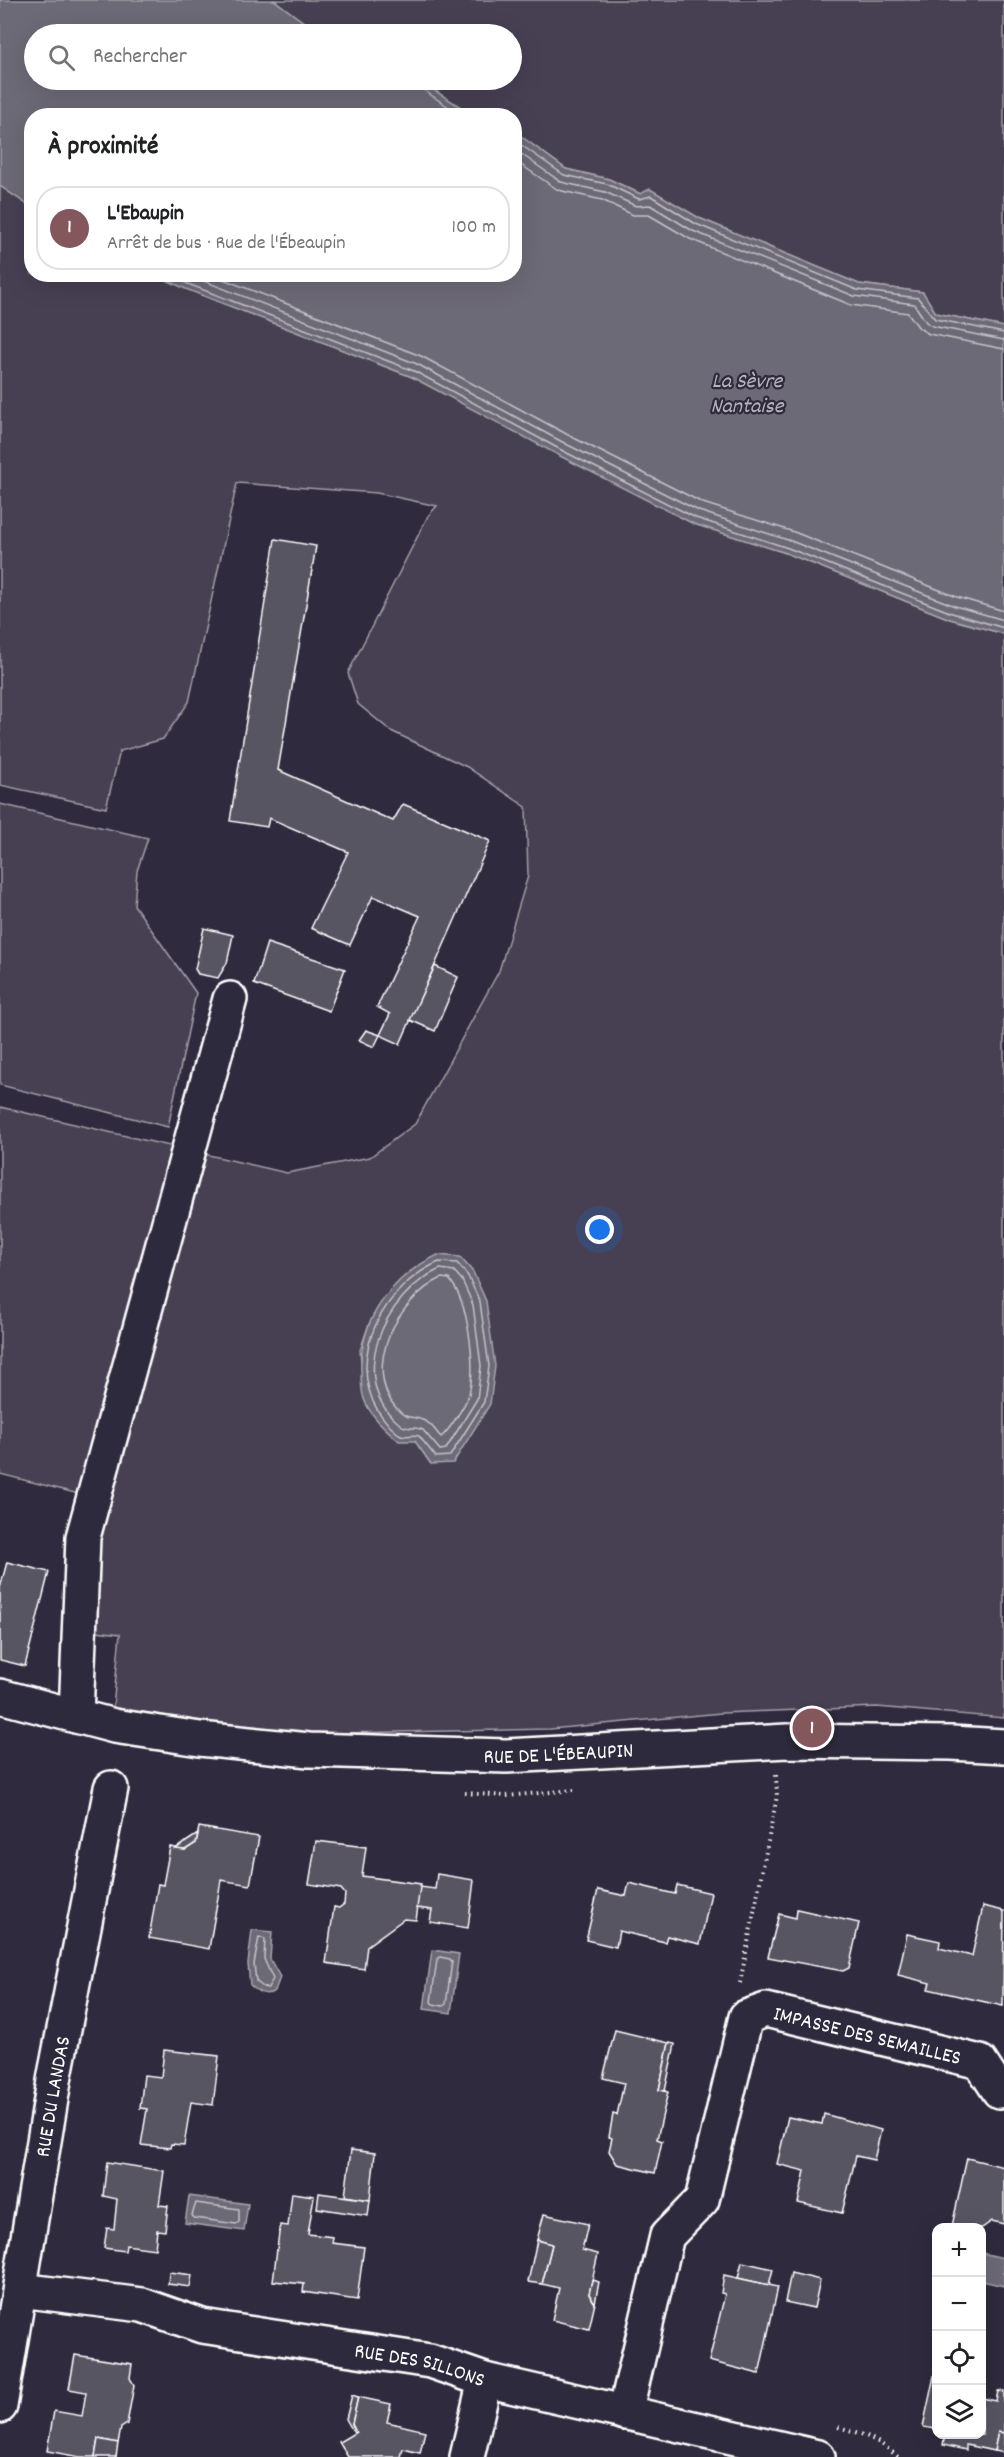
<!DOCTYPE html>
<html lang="fr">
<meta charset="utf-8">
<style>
:root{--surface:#fff;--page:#f6f6f6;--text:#202124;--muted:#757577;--line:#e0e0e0;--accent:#84575d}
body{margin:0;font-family:Dekko,sans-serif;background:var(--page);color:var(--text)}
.controls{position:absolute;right:18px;bottom:18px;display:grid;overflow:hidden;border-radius:12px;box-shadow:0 6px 24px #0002}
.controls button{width:54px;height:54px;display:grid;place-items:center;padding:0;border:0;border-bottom:2px solid var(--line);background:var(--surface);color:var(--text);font:30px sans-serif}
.you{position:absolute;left:600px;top:1230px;width:21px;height:21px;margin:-15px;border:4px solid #fff;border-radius:50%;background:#1a73e8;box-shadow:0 0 0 9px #1a73e833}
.badge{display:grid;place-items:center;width:39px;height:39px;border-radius:50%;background:var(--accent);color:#fff;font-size:20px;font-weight:700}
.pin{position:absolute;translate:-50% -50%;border:3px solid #fff;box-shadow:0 2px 6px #0006}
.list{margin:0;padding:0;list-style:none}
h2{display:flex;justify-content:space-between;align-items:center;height:78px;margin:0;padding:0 24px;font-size:26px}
h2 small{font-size:20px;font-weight:400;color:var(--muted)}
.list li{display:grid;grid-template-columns:39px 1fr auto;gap:18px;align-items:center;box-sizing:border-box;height:84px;margin:0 12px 12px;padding:0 12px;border:2px solid var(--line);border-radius:24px}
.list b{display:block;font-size:22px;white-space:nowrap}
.list p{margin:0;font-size:20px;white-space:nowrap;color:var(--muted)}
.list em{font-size:20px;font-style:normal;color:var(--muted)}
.icon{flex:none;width:33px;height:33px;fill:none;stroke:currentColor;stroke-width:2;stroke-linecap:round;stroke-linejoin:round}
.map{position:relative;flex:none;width:1004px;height:2457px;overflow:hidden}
.search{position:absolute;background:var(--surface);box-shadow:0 6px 24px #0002;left:24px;top:24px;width:498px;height:66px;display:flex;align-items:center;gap:15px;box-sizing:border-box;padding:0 21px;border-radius:33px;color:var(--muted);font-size:22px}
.panel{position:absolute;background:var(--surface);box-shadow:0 6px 24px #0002;left:24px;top:108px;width:498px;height:174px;border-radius:24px}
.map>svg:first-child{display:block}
</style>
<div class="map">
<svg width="1004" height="2457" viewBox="0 0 1004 2457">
<rect width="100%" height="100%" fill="#2f2a3d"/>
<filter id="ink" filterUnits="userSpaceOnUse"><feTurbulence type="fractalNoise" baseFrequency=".0167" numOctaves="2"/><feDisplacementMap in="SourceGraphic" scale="12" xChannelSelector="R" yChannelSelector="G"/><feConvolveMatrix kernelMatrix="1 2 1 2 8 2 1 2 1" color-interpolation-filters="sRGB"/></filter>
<g filter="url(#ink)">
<g fill="#464152" stroke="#a2a0a8" stroke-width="1.5" fill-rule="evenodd">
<polygon points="274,0 1004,0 1004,327 936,313 922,292 859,284 699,218 650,189 641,194 609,179 566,169 515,132 514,116 473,115 418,80 512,80 512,34 331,34 313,29"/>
<path d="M0,186L31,207L32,274L156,275L186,289L412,377L694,524L786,553L950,619L1004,634V1718L877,1707L721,1713L550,1729L287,1734L113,1708L120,1634L80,1629L91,1497L0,1474V1107L287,1173L370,1157L415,1124L499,971L528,876L526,807L467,767L391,731L358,704L348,673L428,516L437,506L377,493L237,483L189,702L163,739L120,751L106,808L0,785ZM369,1324L431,1464L415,1441L364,1399L360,1350Z"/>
<polygon points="0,804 148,838 137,871 134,905 196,993 168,1127 0,1085"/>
</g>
<g fill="#6d6a77" stroke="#a7a6ad" stroke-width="1.5">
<polygon points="0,0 274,0 313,29 331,34 34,34 34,80 418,80 473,115 32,116 31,207 0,186"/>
<polygon points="515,132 566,169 609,179 640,194 650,189 699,218 859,284 923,292 936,313 1004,327 1004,634 950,619 786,553 694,524 562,457 412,377 186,289 156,275 514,274"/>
<path d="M438,1255L460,1257L473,1272L486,1301L495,1366L490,1404L453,1463L431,1464L415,1441H399C386,1429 370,1416 364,1399C361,1391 361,1379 361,1371C359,1320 392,1276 438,1255Z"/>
<path d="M252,1930L272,1932L270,1959L280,1977L275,1991C265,1997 258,1992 250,1985L248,1964Z"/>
<polygon points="432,1950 459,1954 451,2013 424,2009"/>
<polygon points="189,2196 248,2204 244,2231 185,2223"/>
<polygon points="982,2253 1004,2258 1004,2286 982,2281"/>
</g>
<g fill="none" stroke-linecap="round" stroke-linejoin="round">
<g stroke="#c5c3c9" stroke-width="1.5">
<polyline points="416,80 419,87 462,116"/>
<polyline points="514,140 564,175 607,184 639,199 651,196 696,224 857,290 918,298 935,319 1004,333"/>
<polyline points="514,149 561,182 605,192 636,206 650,205 693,231 854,296 914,304 926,322 932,326 1004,340"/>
<polyline points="514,160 558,190 602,200 633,215 649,215 690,239 851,305 908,313 919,328 929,334 1004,349"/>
<polyline points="169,274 188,284 414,371 565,452 696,518 788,548 952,613 1004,628"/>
<polyline points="186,274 417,364 568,445 699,511 791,541 955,606 1004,620"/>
<polyline points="210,274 421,356 572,437 703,503 794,532 957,597 1004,611"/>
<path d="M439,1262L457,1263L468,1276L480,1302L489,1366L484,1402L450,1456L436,1457L419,1436C413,1434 406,1437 401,1435C392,1431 383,1418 378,1411C345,1356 385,1285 439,1262Z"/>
<path d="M440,1269L454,1271L462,1280L473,1305L481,1366L477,1399L446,1449L440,1450L423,1430C416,1426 407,1430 401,1425C344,1381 384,1294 440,1269Z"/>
<path d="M442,1278L449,1279C469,1301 476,1366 469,1394C466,1404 449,1431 441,1437C436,1432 432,1424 425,1421C412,1414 409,1422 397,1409C360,1368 399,1297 442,1278Z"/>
<polygon points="259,1937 265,1939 264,1959 273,1979 268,1988 263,1987 256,1981 254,1964"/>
<polygon points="440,1957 450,1959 452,1962 446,2004 443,2006 433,2004 431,2002 437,1960"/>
<polygon points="196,2203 239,2209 239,2222 236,2224 194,2218 192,2215"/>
</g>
</g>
<g fill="#595564" stroke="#fff" stroke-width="1.5">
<polygon points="275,539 316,546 278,770 393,821 403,804 490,841 400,1044 380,1035 390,1014 377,1007 420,916 373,896 350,945 311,928 348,852 269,818 267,827 230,821"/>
<polygon points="204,928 233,935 227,963 218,978 198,974 195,969"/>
<polygon points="267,943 345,969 329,1011 254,984"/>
<polygon points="435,966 458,977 435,1031 410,1020"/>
<polygon points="366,1030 380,1035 374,1047 359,1040"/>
<polygon points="7,1562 49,1572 25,1666 0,1660 0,1588"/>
<polygon points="199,1827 259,1837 250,1885 221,1880 209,1949 149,1938 158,1884 163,1885 170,1847 185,1850 196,1843"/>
<polygon points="198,1834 196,1843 185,1850 175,1849"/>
<polygon points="316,1841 366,1847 362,1876 421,1884 416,1920 404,1919 367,1946 364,1969 326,1963 334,1907 339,1908 344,1904 345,1894 341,1889 309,1884"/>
<polygon points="437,1874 474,1880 468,1928 430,1922 432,1910 417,1908 420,1887 435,1889"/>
<polygon points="629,1883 675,1894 677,1885 711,1893 700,1944 667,1936 665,1942 619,1931 616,1947 586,1940 598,1890 626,1896"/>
<polygon points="983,1906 1004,1911 1003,2006 928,1989 930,1983 898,1975 907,1934 940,1941 939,1948 972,1956"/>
<polygon points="797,1909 859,1923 849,1968 843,1971 768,1957 779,1914 796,1918"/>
<polygon points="615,2030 669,2043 659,2090 668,2092 657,2139 662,2141 655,2173 617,2164 609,2151 612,2138 609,2137 613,2114 617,2115 624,2083 603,2078"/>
<polygon points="669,2043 675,2044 665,2091 659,2090"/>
<polygon points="164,2050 219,2056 213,2105 191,2102 184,2145 171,2144 170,2148 141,2145 147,2109 140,2108 144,2075 161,2077"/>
<polygon points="824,2114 881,2130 874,2160 856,2156 842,2213 798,2203 805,2171 777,2164 788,2117 822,2124"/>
<polygon points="351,2150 375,2153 370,2200 345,2196"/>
<polygon points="967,2158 1004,2167 1004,2224 992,2221 982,2228 952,2226"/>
<polygon points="107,2162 164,2171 159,2205 168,2206 165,2231 157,2230 155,2249 126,2245 125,2251 104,2248 107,2228 114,2229 117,2199 103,2196"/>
<polygon points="292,2193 314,2196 308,2234 333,2237 332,2243 364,2247 357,2300 303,2292 304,2284 273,2281 280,2225 288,2226"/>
<polygon points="319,2193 370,2200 368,2216 317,2208"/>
<polygon points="544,2214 588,2224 582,2250 598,2254 589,2294 595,2303 589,2329 552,2320 559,2288 542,2284 552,2244 537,2240"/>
<polygon points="537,2240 552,2244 542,2284 528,2282"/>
<polygon points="742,2262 773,2269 769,2285 738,2278"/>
<polygon points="169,2272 192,2275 190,2287 168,2284"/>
<polygon points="791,2273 820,2280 814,2308 785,2302"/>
<polygon points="724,2275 778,2287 759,2374 709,2361 725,2294 721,2293"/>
<polygon points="592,2280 599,2282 595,2303 589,2294"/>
<polygon points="75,2355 132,2364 130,2378 134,2385 127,2424 121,2428 118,2443 98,2439 95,2457 80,2457 47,2451 54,2411 82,2416 86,2392 69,2389"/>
<polygon points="934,2376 936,2377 936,2429 923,2427"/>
<polygon points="998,2391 1004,2392 1004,2433 998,2432 994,2451 966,2445 966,2450 943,2445 945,2434 982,2434 982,2398 996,2401"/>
<polygon points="352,2395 358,2397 352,2424 356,2432 354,2433 346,2419"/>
<polygon points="358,2397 391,2404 387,2422 425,2431 420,2453 403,2449 401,2457 348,2457 339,2442 356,2432 352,2424"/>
<polygon points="998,2432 1004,2433 1004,2453 994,2451"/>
<polygon points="98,2439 118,2443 116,2457 95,2457"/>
</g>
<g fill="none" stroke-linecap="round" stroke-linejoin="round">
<g stroke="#fff" stroke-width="38">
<g id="minor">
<path id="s1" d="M0,1696L114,1726L200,1739L309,1750L506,1756L787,1741L951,1743L1004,1746"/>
<polyline points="76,1716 83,1537 230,999"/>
<path id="s2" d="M20,2290L142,2305L202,2326L430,2361L485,2380L818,2457"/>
<path id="s3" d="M0,2406L55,2075L111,1788"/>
<path id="s4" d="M625,2413L667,2236L702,2200L746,2017L766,2010L980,2062L999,2091"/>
<polyline points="467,2457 485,2380"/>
</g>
</g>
<g stroke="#fff" stroke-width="4" stroke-dasharray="1.5 4.5" stroke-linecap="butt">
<polyline points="465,1793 506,1796 574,1790"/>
<polyline points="740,1983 777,1796 776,1775"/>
<path d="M838,2427C862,2433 879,2440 898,2457"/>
</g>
<use href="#minor" stroke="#2f2a3d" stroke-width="33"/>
</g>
</g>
<g text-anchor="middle" stroke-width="4.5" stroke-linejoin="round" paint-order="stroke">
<g font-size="21" fill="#fff" stroke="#2f2a3d">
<text dy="7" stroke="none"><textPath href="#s1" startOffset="564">RUE DE L'ÉBEAUPIN</textPath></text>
<text dy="7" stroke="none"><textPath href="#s4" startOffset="546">IMPASSE DES SEMAILLES</textPath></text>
<text dy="7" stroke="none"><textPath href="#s3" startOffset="314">RUE DU LANDAS</textPath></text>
<text dy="7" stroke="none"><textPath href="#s2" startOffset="408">RUE DES SILLONS</textPath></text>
</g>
<g font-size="22" font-style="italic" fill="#b6b4bb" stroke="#2f2a3d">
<text x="747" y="387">La Sèvre<tspan x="747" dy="25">Nantaise</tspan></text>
</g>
</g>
</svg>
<div class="controls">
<button>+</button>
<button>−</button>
<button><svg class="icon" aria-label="locate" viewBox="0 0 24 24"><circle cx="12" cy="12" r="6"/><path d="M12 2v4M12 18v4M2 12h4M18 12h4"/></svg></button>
<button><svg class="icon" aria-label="layers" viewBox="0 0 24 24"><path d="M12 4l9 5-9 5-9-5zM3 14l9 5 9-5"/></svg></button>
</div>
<div class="you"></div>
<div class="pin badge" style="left:812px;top:1728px">1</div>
<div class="search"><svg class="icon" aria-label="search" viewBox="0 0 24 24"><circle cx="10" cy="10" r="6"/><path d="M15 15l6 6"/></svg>Rechercher</div>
<section class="panel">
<h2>À proximité<small></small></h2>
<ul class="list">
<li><span class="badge">1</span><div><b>L'Ebaupin</b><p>Arrêt de bus · Rue de l'Ébeaupin</p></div><em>100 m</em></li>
</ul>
</section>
</div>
